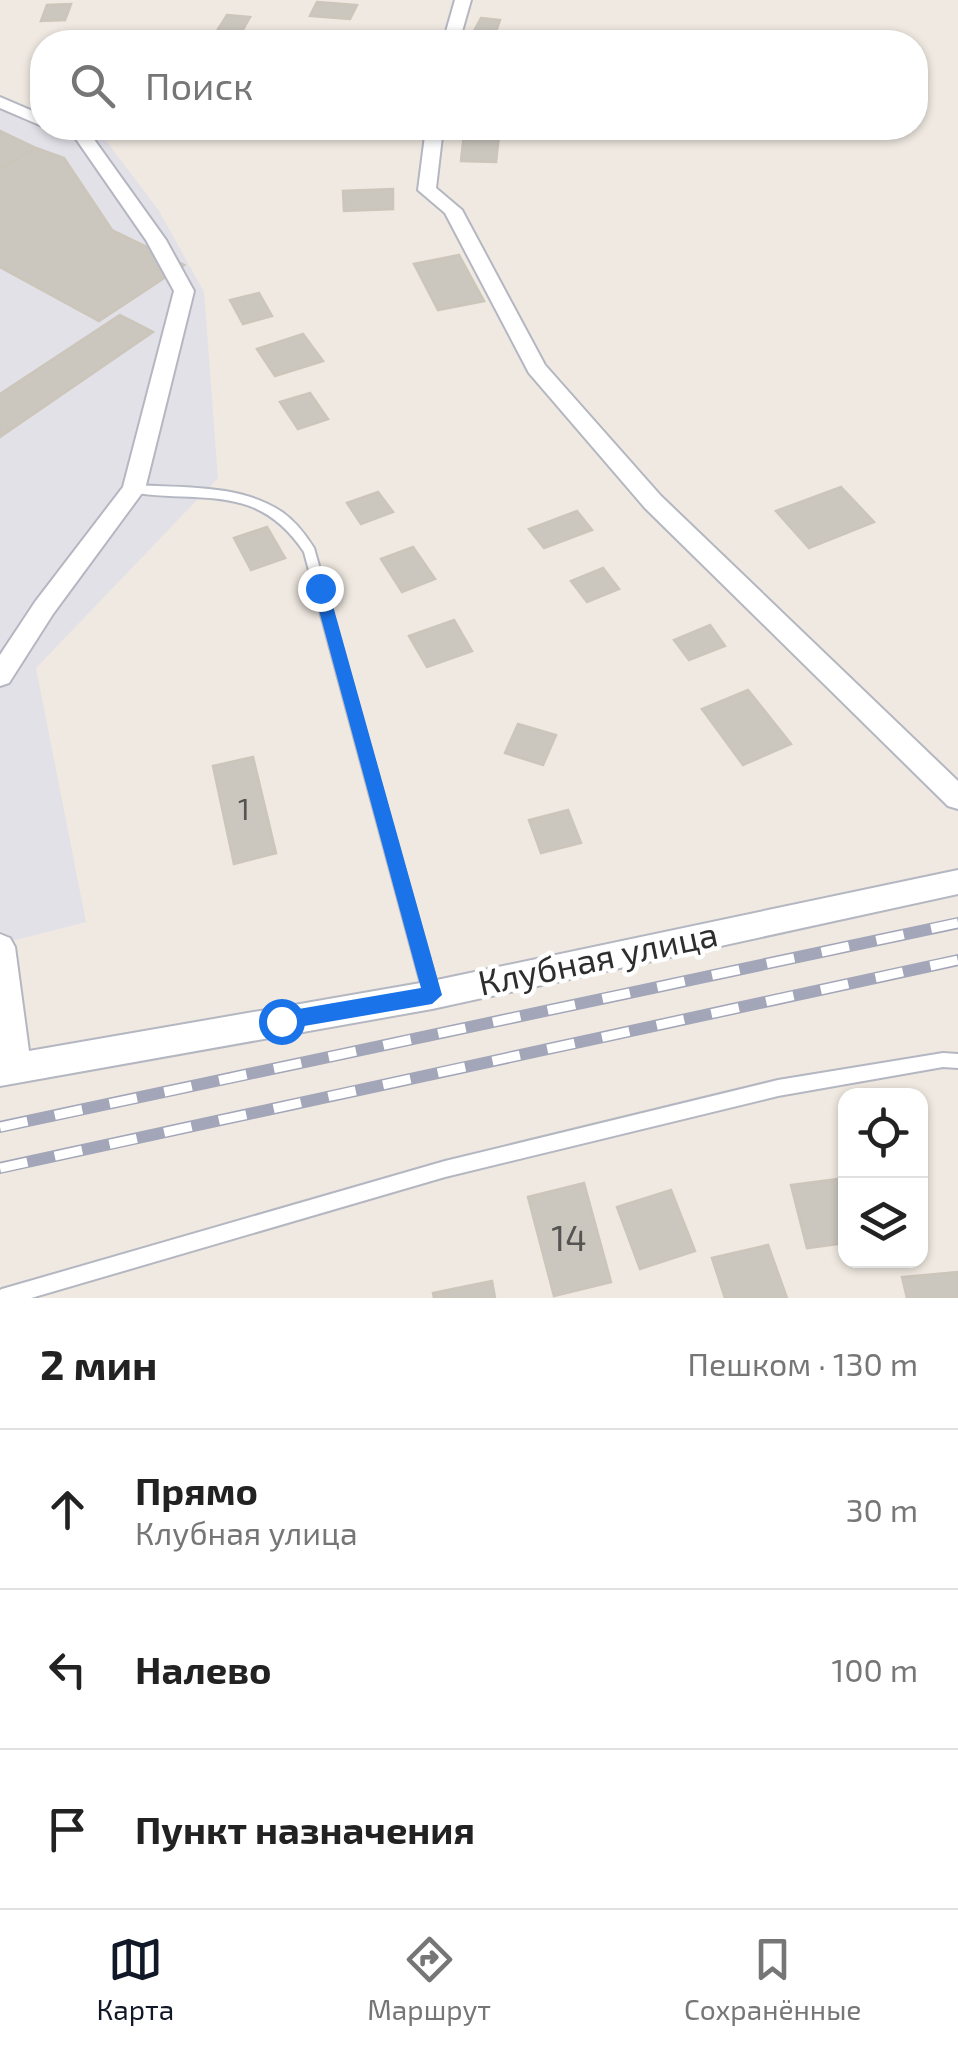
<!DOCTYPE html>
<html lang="ru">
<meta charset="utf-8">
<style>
:root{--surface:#fff;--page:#f2f2f2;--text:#222;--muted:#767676;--line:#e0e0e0;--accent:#111827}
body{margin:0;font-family:"Exo 2",sans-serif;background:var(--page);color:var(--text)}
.controls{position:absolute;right:30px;bottom:30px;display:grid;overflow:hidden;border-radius:20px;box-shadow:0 2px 8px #0004}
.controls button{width:90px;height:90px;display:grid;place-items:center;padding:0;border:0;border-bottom:2px solid var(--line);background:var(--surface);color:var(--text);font:50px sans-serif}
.stop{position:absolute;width:30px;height:30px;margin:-22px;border:8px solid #1a73e8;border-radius:50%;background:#fff}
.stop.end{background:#1a73e8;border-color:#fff;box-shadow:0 2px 10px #0008}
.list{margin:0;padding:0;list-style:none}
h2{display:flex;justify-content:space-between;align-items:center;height:130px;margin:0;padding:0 40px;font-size:42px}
h2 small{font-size:32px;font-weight:400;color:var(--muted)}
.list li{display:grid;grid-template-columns:65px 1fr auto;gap:30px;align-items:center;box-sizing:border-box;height:160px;padding:0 40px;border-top:2px solid var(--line)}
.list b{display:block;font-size:38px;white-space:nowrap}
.list p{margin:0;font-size:32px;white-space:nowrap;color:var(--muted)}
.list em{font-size:32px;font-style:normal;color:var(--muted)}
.icon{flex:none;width:55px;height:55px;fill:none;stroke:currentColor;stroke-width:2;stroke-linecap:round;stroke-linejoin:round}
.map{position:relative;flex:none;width:958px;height:1298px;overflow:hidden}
.search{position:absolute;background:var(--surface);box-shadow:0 2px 8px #0004;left:30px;right:30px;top:30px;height:110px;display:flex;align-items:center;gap:25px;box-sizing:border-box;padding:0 35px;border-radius:40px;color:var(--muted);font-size:38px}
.sheet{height:610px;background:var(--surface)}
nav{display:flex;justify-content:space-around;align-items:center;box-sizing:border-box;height:140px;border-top:2px solid var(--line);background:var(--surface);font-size:28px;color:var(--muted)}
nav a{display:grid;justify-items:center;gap:5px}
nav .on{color:var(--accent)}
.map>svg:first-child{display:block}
</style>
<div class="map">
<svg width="958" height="1298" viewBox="0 0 958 1298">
<rect width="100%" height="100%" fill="#efe9e1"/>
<polygon fill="#e3e1e8" points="0,95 42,112 42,128 83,128 101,134 159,211 204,292 218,478 36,668 86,922 0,944"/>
<g fill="#cbc7bf" stroke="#cbc5ba" stroke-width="2.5">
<polygon points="317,2 357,5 350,19 310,16"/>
<polygon points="71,4 65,20 41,21 47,5"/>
<polygon points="227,15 250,17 241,33 217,31"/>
<polygon points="481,18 500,20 495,34 474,31"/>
<polygon points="0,131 36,148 0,169"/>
<polygon points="464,134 499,135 496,162 461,161"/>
<polygon points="36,148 64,158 112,230 184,265 99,321 0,267 0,169"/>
<polygon points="393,189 393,209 344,211 343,191"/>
<polygon points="459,255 484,301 438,310 414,264"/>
<polygon points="259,293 272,316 243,324 230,300"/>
<polygon points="120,315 153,332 0,437 0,394"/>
<polygon points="303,334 323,361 275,376 257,349"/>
<polygon points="310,393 328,419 298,429 280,402"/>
<polygon points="841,487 874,522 809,548 776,511"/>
<polygon points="378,492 393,512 361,524 347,503"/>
<polygon points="577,511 592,530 544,548 529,529"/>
<polygon points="267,527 285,558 251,570 234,538"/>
<polygon points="413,547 435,579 402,592 381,559"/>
<polygon points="603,568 619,589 587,602 571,581"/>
<polygon points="454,620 472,651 427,667 409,636"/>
<polygon points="710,625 725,646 689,660 674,640"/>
<polygon points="748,690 791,744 743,765 702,709"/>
<polygon points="518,724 556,735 543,765 505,753"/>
<polygon points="253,757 276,853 234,864 213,766"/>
<polygon points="568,810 581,843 541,853 529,820"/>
<polygon points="846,1178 846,1243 807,1248 791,1185"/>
<polygon points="584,1183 611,1282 554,1296 528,1197"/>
<polygon points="671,1190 695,1251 640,1269 617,1207"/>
<polygon points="768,1245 787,1298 725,1298 712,1258"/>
<polygon points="958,1272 958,1298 907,1298 902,1277"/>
<polygon points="492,1281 495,1298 434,1298 433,1293"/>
</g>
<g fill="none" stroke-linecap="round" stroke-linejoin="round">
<g stroke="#b4b7c1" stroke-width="4">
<g id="lane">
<path d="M134,485C182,488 241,484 282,512C296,522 305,534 314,548L440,995L437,1000L432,1002L427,1000L424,995L304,552C257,481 200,504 130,492L128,489Z"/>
<polygon points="943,1053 958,1054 958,1068 943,1067 778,1096 445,1177 31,1298 0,1298 0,1290 2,1289 445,1161 778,1080"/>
</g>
</g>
<g stroke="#b4b7c1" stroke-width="4">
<g id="street">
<polygon points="455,0 471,0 459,42 443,42"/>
<polygon points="0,97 42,115 42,126 0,108"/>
<polygon points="53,128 88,131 166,240 194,291 145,489 53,614 9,683 0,686 0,655 35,602 123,487 174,291 146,240 76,139"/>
<polygon points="426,128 443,128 436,188 462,210 545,365 661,496 958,781 958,809 948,806 645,508 529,373 445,213 418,190"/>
<polygon points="958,870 958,894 432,1009 0,1086 0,934 10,938 15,947 29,1051 432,981"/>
</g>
</g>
<use href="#lane" fill="#fff" fill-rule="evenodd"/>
<use href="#street" fill="#fff" fill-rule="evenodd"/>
<g stroke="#a3a6b8" stroke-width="12">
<g id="rail">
<polyline points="0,1127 958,923"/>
<polyline points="0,1168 958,960"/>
</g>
</g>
<use href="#rail" stroke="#fff" stroke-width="9" stroke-dasharray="28" stroke-linecap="butt"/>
</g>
<polygon fill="#1a73e8" points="320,582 328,588 442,995 432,1004 281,1030 271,1021 281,1012 421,988 313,588"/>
<g text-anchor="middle" stroke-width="9" stroke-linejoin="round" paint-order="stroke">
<g font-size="30" fill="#555452">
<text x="244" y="820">1</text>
</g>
<g font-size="35" fill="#2e2e2e" stroke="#fff">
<text transform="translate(598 959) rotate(-12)" y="12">Клубная улица</text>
</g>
<g font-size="35" fill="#555452">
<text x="569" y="1251">14</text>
</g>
</g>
</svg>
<div class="controls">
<button><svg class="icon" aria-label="locate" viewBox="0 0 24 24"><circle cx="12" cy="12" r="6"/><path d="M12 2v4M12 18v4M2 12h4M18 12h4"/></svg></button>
<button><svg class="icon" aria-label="layers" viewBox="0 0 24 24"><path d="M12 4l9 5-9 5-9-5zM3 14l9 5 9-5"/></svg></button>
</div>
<div class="stop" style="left:281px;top:1021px"></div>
<div class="stop end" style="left:320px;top:588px"></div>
<div class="search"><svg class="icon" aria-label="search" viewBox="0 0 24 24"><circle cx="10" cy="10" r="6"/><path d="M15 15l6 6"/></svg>Поиск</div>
</div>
<section class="sheet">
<h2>2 мин<small>Пешком · 130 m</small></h2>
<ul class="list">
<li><svg class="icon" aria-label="ahead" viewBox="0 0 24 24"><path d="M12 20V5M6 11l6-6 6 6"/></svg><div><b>Прямо</b><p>Клубная улица</p></div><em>30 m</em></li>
<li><svg class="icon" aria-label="left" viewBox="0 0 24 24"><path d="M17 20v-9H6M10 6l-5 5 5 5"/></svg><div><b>Налево</b></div><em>100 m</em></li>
<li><svg class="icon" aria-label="arrive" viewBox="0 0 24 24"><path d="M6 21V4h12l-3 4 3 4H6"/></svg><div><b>Пункт назначения</b></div></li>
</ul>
</section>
<nav>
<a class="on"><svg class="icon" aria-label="map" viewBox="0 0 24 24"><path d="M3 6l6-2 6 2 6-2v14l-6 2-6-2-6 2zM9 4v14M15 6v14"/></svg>Карта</a>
<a><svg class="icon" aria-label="directions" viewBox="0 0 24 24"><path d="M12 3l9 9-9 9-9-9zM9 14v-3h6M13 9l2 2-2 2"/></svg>Маршрут</a>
<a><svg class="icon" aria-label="saved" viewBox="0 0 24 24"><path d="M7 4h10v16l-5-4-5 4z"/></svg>Сохранённые</a>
</nav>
